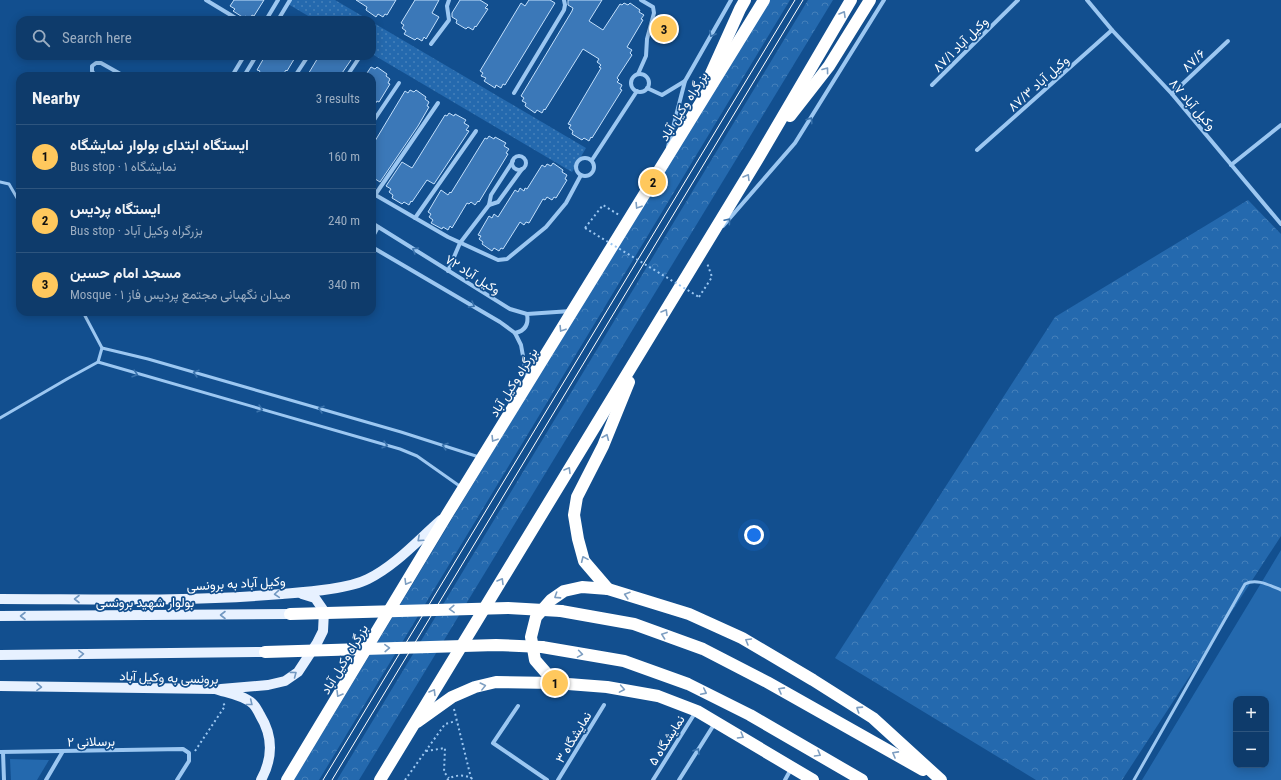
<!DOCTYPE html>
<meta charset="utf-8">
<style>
:root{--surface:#0e3b6b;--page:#1c4673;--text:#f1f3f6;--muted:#9badc1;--line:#2e557e;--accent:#ffc85d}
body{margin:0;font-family:"Roboto Condensed",Vazirmatn,sans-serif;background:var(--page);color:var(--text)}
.controls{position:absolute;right:12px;bottom:12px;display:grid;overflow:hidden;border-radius:8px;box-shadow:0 2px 10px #0003}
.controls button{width:36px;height:36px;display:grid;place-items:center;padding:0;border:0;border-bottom:1px solid var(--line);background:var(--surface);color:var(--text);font:20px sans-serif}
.you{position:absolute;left:754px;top:535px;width:14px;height:14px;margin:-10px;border:3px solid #fff;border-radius:50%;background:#1a73e8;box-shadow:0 0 0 6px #1a73e833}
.badge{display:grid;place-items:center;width:26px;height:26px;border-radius:50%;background:var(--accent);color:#111;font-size:13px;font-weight:700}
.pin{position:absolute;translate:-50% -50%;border:2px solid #fff;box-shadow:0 1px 4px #0006}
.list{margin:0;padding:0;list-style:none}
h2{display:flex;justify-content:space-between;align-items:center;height:52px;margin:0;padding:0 16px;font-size:17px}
h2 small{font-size:13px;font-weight:400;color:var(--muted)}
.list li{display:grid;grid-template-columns:26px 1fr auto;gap:12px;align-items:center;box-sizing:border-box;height:64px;padding:0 16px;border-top:1px solid var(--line)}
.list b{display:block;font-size:15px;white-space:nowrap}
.list p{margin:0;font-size:13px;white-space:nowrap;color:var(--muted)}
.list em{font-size:13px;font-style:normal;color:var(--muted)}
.icon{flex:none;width:22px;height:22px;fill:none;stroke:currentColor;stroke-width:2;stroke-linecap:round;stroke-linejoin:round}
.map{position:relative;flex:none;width:1281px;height:780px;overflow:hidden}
.search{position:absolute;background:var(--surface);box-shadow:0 2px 10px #0003;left:16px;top:16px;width:360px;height:44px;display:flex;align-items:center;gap:10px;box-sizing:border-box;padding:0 14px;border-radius:12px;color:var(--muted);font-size:15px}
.panel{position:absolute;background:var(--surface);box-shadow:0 2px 10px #0003;left:16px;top:72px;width:360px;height:244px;border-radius:12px}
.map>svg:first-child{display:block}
</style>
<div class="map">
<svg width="1281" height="780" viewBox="0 0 1281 780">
<defs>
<pattern id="grass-dots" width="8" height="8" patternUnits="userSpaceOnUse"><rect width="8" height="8" fill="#2469ae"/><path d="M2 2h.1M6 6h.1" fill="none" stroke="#4580ba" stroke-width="1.8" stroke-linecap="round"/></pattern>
<pattern id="forest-crowns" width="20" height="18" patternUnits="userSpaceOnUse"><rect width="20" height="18" fill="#2469ae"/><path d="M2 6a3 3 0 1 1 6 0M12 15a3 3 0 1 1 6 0" fill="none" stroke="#4580ba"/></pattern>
</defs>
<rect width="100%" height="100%" fill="#124f8f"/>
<g fill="url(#grass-dots)">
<polygon points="290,0 335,0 369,20 315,20 288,4"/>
<polygon points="372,22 586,148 572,172 372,54"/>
</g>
<g fill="url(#forest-crowns)">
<polygon points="766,0 790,0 319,780 294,780"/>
<polygon points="808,0 833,0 359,780 337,780"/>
<polygon points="1248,200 1281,234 1281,536 1122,780 1036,780 835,658 1055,317"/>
</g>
<g fill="#2469ae" fill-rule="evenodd">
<path d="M1281,550V780H1142ZM1236,699H1266V765H1236Z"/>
<polygon points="10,759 49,760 37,780 11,780"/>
</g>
<g fill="#3b78b8" stroke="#c3e0fc">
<polygon points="234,0 264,0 254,16 252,15 250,19 245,16 244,18 233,11 235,9 230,6"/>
<polygon points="356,0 396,0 387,15 385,14 383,17 378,14 376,17 366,10 367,7"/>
<polygon points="415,0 439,0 432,13 439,17 426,39 424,37 422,41 417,38 415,40 404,34 406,31 402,28 404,25 401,23"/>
<polygon points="460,0 480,0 488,5 485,8 488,9 476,27 475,26 473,30 468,27 466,29 456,23 457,20 452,17 452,13"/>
<polygon points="529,0 550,0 555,3 505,85 503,84 501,88 496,85 495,88 484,81 486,78 481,76 483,73 480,71 521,3 525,6"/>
<polygon points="568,0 602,0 589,21 603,30 620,4 622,5 624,3 628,5 630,3 640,10 639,12 644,15 641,19 643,20 627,47 632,50 630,53 632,55 617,78 619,80 617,82 622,85 620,89 622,90 592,138 591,137 589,141 584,138 582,140 572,134 573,131 569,128 571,125 568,124 601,68 599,67 601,65 597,62 599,59 583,49 545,110 544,109 542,113 537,110 535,113 525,106 526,103 522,101 524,98 521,96 572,11 573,8 568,5"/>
<polygon points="265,56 296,56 287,71 286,70 282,76 257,76 260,71 257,70"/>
<polygon points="319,56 350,56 348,59 351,60 340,76 307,76"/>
<polygon points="371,67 375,69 377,67 387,74 386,76 390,79 388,83 390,84 379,102 377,101 372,109 372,76 365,76"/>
<polygon points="410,90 414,92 416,90 426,97 425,99 429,102 427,106 429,107 418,126 380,182 372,177 372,146 405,91 408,93"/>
<polygon points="449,113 454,116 455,114 466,120 464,123 469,126 466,130 469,131 434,184 427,180 412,202 411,201 409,205 404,202 402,204 392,198 393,195 389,192 391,189 386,186 402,162 412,168 445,115 447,116"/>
<polygon points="489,136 494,139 495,137 506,143 504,146 509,149 506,153 508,154 479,202 478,201 475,205 471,202 469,204 467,203 452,228 450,226 448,230 443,227 442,229 431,223 433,220 429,217 431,214 428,212 441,190 448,195 450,192 451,193 485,138 487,139"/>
<polygon points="553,163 563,170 562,172 567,175 565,179 567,180 556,198 554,197 552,200 547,197 545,200 543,199 529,223 526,222 524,225 520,222 503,249 501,248 499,251 494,248 492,251 482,244 483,242 479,239 481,236 478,235 489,216 492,218 494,214 498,217 515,190 518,192 520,188 524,191 525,188 527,189 542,165 545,167 547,164 551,166"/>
</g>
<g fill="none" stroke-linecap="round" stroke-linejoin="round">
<g stroke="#9cc7f1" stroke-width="2" stroke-dasharray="2 3" stroke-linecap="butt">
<polyline points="585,228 603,205 619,215"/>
<polyline points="699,297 712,277 707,263"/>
<polyline points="454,709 471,778"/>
<polyline points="195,751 225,706 222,701"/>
<polyline points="426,751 445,748 444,772 449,778"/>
<polyline points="405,780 445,724 456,721"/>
<path d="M447,780C455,774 466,774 474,780"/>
</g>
<g stroke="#9cc7f1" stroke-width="3">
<polyline points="0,182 9,184 20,203"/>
<polyline points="102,348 148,359 401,432 479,457"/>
<polyline points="98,362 400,449 417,456 461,487"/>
<polyline points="0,418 67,379 98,362 102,348 83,312"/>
<path d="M1134,780L1245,584C1256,578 1269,585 1281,590"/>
</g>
<g stroke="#9cc7f1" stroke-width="4">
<polyline points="206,0 239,20"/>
<polyline points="1087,0 1112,30 1172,94 1281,224"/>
<polyline points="266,20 278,0"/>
<polyline points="278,20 290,0"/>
<polyline points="431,44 449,20 447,6 449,0"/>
<polyline points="638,74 646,56 647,39 654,13 653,7 641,0"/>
<circle cx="640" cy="83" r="9"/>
<polyline points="95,76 92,71 92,66 96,63 101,63 124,76"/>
<polyline points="232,76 244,56"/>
<polyline points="244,76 256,56"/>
<polyline points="295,76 308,56"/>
<polyline points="347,76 359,58"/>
<polyline points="932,85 1018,0"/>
<polyline points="647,88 662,95 685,81"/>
<polyline points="514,93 564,10 565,5 564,0"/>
<polyline points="1172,94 1228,41"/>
<polyline points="372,123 399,83"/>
<polyline points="668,147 685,81 731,0"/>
<polyline points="977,150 1112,30"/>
<circle cx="519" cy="163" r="7"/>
<circle cx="585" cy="167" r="9"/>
<polyline points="592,160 637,91"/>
<polyline points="1231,165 1281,125"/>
<polyline points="372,193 448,237 498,260 507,259 546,227 566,203 581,175"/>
<polyline points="375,195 438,103"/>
<polyline points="489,205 498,202 522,169"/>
<polyline points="415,218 476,131"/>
<polyline points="372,223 510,309 527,314 571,311"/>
<polyline points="723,226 795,143 884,0"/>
<polyline points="372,238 378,227"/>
<polyline points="372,247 500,322 515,333 521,345 527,378"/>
<polyline points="448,271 460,243 489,205 491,195 513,161"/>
<path d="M515,333C525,331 529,325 527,314"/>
<polyline points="518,706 493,743 547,780"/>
<polyline points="0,752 183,749 189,753 189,761 177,780"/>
<polyline points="3,752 4,780"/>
<polyline points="46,780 63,751"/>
<polyline points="558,780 604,705"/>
<polyline points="653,780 695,713"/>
<polyline points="679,780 715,723"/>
<polyline points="785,780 791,769"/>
</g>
<g stroke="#e7f1ff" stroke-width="10">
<path d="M0,599C94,599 188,602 282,594C305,592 349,589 368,579C396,565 418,540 441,520"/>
<polyline points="0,616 290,614"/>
<polyline points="0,655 265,652"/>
<path d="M0,686L215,689C227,693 244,695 253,704C256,707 258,711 260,715C273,736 273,758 261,780"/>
<polyline points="221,689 268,685 285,681 298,672 317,643 323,631 324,611 315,598 302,594"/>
</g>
<g stroke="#fff" stroke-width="12">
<polyline points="708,80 740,9 745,0"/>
<polyline points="790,116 829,66 870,0"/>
<polyline points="608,589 584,561 578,539 574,515 577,497 603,446 629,382"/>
<polyline points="561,611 634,624 703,649 767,682 923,770"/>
<polyline points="542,647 624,661 688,684 750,715 862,780"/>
<polyline points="555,683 535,660 531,637 536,617 551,600 564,591 582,587 608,589 689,614 742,638 813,680 873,718 941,780"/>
<polyline points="417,722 452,697 475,687 496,682 555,683 607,687 658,696 697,711 813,780"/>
<polyline points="287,780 448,513 764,0"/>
<polyline points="380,780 759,157 851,0"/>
</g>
<g stroke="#fff" stroke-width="1">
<polyline points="323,780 795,0"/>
<polyline points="332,780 803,0"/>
</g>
<polyline stroke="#9cc7f1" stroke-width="2" stroke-dasharray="2 3" stroke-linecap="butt" points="585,228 699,297"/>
<g stroke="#fff" stroke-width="12">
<polyline points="290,614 508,608 561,611"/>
<polyline points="265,652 496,645 542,647"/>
</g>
</g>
<defs><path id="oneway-chevron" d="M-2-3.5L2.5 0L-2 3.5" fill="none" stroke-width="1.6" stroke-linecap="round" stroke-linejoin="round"/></defs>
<g stroke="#7d9ec1">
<use href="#oneway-chevron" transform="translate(843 14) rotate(-60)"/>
<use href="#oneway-chevron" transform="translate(826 70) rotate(-53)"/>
<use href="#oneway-chevron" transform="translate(747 177) rotate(-59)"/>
<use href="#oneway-chevron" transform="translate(638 206) rotate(122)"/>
<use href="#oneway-chevron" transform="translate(665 312) rotate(-59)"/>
<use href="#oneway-chevron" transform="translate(562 329) rotate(122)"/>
<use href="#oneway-chevron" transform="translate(606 437) rotate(-67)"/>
<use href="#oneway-chevron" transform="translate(494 439) rotate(122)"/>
<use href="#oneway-chevron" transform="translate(568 470) rotate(-59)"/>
<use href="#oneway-chevron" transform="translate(584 559) rotate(-114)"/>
<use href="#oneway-chevron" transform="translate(501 581) rotate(-59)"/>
<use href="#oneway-chevron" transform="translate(407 582) rotate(121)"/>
<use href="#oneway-chevron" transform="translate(627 595) rotate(-163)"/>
<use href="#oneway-chevron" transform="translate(557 596) rotate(147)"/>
<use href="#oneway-chevron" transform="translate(452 609) rotate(178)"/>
<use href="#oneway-chevron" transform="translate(664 635) rotate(-160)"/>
<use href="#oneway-chevron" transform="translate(748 641) rotate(-150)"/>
<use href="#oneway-chevron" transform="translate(387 648) rotate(-2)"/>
<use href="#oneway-chevron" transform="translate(580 654) rotate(9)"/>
<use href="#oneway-chevron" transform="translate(483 686) rotate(-14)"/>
<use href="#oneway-chevron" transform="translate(622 689) rotate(10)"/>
<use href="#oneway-chevron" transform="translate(781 690) rotate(-151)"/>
<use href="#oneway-chevron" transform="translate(433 692) rotate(-59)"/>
<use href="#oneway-chevron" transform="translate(704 692) rotate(26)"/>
<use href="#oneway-chevron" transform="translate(339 694) rotate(121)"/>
<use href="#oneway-chevron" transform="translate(859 709) rotate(-147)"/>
<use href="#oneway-chevron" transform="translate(741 736) rotate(31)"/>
<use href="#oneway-chevron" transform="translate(818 754) rotate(30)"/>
<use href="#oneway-chevron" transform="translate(895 754) rotate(-151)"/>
</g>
<g stroke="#3b73ac">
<use href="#oneway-chevron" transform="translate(712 34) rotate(119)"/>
<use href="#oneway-chevron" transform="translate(810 120) rotate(-57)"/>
<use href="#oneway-chevron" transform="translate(728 221) rotate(-49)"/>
<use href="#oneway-chevron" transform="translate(415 250) rotate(-148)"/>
<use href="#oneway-chevron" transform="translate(472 305) rotate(30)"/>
<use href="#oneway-chevron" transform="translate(196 373) rotate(-164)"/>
<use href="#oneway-chevron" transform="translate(135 374) rotate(17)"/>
<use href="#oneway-chevron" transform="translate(260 409) rotate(16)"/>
<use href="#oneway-chevron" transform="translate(321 409) rotate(-164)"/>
<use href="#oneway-chevron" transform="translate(385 445) rotate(16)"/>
<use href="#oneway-chevron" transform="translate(445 446) rotate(-162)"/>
<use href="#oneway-chevron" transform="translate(697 751) rotate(-58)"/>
</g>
<g stroke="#7298c1">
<use href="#oneway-chevron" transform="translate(420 539) rotate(138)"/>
<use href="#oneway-chevron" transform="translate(277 594) rotate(175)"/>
<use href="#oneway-chevron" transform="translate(77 599) rotate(180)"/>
<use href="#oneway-chevron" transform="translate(223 615) rotate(180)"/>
<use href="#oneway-chevron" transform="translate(23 616) rotate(180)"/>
<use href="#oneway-chevron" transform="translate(81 654) rotate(-1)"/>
<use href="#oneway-chevron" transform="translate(294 674) rotate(-37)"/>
<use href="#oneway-chevron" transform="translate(39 687) rotate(1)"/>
<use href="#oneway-chevron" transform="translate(250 703) rotate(39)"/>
</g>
<g text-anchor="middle" stroke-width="3.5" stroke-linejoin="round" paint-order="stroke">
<g font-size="13" fill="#fff" stroke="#124f8f">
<text transform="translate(960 44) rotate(-45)" y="5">وکیل آباد ۸۷/۱</text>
<text transform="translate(1193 60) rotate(-44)" y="5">۸۷/۶</text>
<text transform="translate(1038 83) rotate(-42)" y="5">وکیل آباد ۸۷/۳</text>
<text transform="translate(1193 104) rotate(49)" y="5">وکیل آباد ۸۷</text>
<text transform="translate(683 106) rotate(-58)" y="5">بزرگراه وکیل آباد</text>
<text transform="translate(473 274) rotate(32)" y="5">۷۲ وکیل آباد</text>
<text transform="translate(513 382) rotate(-58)" y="5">بزرگراه وکیل آباد</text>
<text transform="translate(236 583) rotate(-3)" y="5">وکیل آباد به برونسی</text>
<text x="145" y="607">بولوار شهید برونسی</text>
<text transform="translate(344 659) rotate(-59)" y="5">بزرگراه وکیل آباد</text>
<text transform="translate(169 677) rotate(2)" y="5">برونسی به وکیل آباد</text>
<text transform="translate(573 737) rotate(-59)" y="5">نمایشگاه ۳</text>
<text transform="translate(666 740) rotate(-58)" y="5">نمایشگاه ۵</text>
<text transform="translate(91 741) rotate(-1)" y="5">برسلانی ۲</text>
</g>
</g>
</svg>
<div class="controls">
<button>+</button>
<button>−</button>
</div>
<div class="you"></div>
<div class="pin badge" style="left:555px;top:683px">1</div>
<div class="pin badge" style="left:653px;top:182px">2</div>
<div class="pin badge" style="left:664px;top:29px">3</div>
<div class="search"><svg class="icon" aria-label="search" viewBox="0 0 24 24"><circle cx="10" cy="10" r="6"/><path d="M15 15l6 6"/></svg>Search here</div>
<section class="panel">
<h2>Nearby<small>3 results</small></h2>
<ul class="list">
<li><span class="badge">1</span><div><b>ایستگاه ابتدای بولوار نمایشگاه</b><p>Bus stop · نمایشگاه ۱</p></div><em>160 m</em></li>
<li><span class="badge">2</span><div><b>ایستگاه پردیس</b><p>Bus stop · بزرگراه وکیل آباد</p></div><em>240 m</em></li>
<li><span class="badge">3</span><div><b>مسجد امام حسین</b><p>Mosque · میدان نگهبانی مجتمع پردیس فاز ۱</p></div><em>340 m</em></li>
</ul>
</section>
</div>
